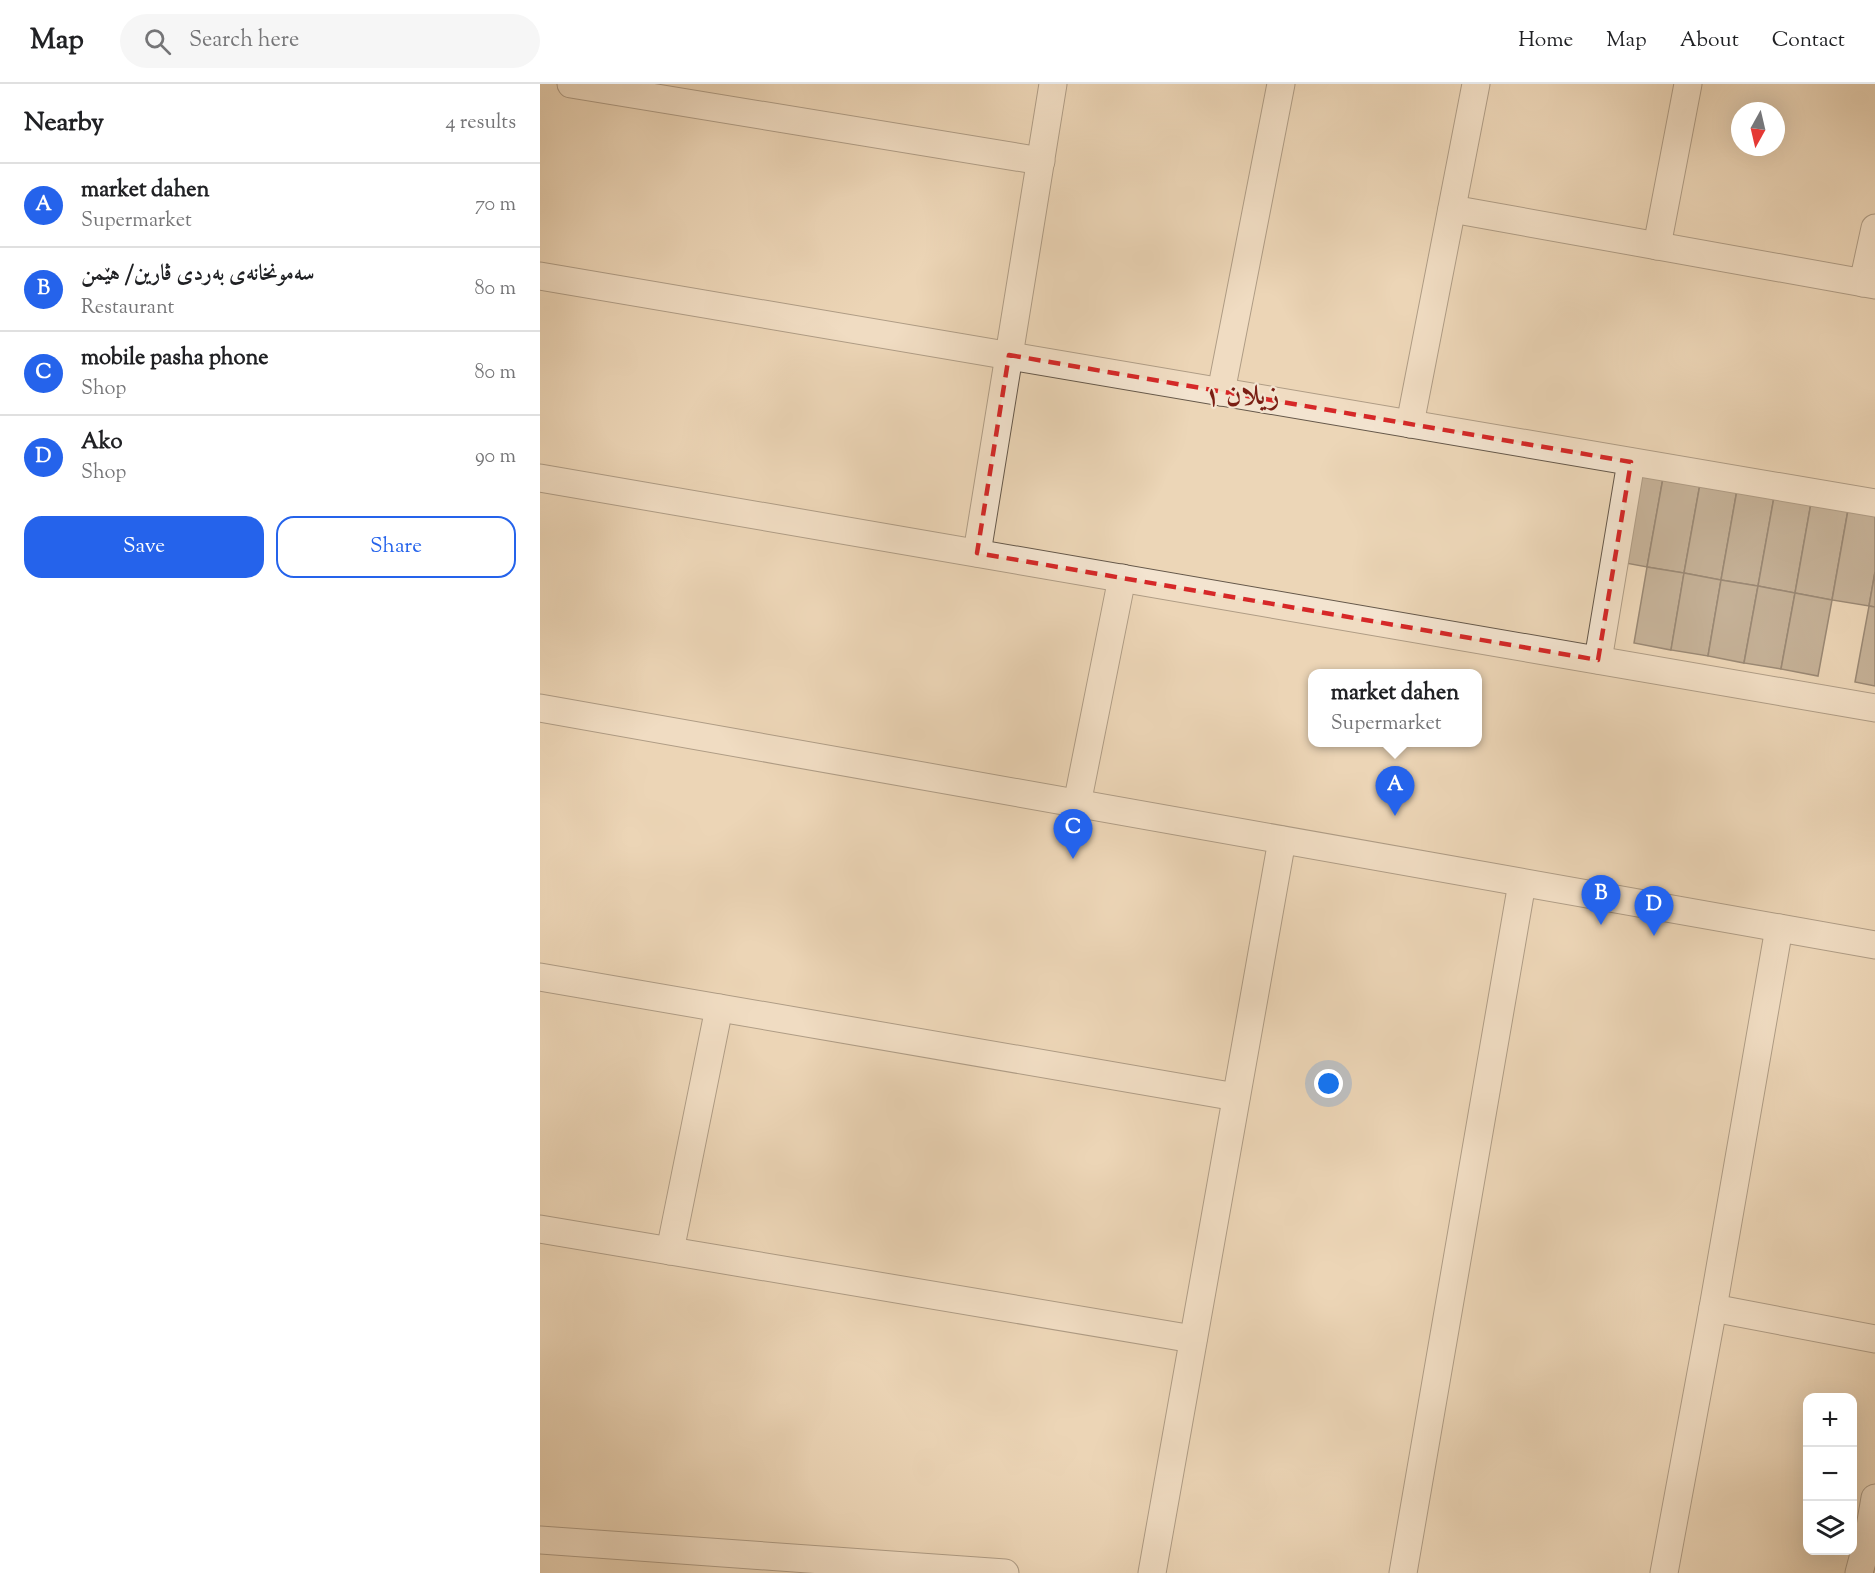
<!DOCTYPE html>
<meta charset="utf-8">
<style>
:root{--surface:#fff;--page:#f6f6f6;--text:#202124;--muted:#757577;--line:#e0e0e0;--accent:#2563eb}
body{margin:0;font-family:"Sorts Mill Goudy",Amiri,serif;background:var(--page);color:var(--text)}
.controls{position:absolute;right:18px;bottom:18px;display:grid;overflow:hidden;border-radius:12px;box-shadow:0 6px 24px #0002}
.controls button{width:54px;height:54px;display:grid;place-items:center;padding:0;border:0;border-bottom:2px solid var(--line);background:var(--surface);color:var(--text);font:30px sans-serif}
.compass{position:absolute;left:1191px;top:18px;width:54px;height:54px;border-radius:50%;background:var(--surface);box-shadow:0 6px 24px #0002;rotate:188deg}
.you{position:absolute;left:789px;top:1000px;width:21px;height:21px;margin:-15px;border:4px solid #fff;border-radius:50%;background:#1a73e8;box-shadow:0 0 0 9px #1a73e833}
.badge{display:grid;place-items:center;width:39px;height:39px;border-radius:50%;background:var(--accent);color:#fff;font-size:20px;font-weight:700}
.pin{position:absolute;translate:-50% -50px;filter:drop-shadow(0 2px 3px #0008)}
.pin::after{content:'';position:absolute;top:32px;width:21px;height:18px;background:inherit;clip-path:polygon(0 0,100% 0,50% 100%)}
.popup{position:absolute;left:768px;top:585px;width:174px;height:78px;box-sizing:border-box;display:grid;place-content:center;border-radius:12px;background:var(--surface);filter:drop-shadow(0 2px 4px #0005);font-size:20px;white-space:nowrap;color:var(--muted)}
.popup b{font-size:22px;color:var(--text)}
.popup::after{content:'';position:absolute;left:50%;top:100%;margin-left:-12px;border:12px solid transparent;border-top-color:var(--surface)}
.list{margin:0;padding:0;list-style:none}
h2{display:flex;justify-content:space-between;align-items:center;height:78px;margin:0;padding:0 24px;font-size:26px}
h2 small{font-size:20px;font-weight:400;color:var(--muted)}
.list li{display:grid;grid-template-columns:39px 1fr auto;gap:18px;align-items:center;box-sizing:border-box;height:84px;padding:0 24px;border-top:2px solid var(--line)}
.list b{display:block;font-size:22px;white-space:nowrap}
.list p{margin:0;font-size:20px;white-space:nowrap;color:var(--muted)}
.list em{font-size:20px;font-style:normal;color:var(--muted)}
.actions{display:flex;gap:12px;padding:18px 24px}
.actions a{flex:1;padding:14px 0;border:2px solid var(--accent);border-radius:18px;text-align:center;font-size:21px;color:var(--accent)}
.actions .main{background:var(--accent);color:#fff}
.icon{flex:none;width:33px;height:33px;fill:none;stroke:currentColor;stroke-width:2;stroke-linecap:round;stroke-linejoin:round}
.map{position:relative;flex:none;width:1335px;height:1489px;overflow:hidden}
header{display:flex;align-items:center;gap:36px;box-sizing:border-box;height:84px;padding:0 30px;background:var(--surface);border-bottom:2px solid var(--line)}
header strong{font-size:28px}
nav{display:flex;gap:33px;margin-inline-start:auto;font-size:21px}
.search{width:420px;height:54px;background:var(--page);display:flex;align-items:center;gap:15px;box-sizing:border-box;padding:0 21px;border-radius:33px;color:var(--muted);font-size:22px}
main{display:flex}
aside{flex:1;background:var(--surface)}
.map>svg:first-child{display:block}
</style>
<header>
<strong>Map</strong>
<div class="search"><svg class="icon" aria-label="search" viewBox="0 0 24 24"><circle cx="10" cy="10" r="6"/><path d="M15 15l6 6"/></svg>Search here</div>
<nav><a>Home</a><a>Map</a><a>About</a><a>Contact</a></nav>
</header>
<main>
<aside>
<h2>Nearby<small>4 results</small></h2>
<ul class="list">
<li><span class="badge">A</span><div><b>market dahen</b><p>Supermarket</p></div><em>70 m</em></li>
<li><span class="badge">B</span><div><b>سەمونخانەی بەردی ڤارین/ هێمن</b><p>Restaurant</p></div><em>80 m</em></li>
<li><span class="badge">C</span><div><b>mobile pasha phone</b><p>Shop</p></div><em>80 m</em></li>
<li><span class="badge">D</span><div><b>Ako</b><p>Shop</p></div><em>90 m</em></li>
</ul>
<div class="actions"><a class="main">Save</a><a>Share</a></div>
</aside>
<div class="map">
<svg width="1335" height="1489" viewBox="0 0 1335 1489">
<rect width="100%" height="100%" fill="#ecd6b7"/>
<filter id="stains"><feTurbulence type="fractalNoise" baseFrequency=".00333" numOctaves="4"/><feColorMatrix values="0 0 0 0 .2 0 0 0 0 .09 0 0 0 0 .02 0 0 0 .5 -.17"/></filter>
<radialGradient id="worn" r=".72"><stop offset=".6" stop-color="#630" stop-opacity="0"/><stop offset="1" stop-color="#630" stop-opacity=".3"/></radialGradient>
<g fill="#968571" stroke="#382e26" stroke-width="1.5">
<polygon points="1095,389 1123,394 1107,483 1080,478"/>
<polygon points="1123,394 1160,400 1144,489 1107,483"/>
<polygon points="1160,400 1197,406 1181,496 1144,489"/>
<polygon points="1197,406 1234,413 1218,502 1181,496"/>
<polygon points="1234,413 1271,419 1255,509 1218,502"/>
<polygon points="1271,419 1308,426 1292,516 1255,509"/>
<polygon points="1308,426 1335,431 1335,488 1329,522 1292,516"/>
<polygon points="1107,483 1144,489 1131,566 1094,559"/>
<polygon points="1335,488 1335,523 1329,522"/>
<polygon points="1144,489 1181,496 1168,572 1131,566"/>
<polygon points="1181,496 1218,502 1204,579 1168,572"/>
<polygon points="1218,502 1255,509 1241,585 1204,579"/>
<polygon points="1255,509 1292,516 1278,592 1241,585"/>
<polygon points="1329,522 1335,523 1335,602 1315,598"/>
</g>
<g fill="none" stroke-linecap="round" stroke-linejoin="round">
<g stroke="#65584a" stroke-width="29">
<g id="minor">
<polyline points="31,0 501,77"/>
<polyline points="912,125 1335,201"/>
<polyline points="1117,162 1148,0"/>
<polyline points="0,192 1335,419"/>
<polyline points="1323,199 1335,144"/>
<polyline points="681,308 741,0"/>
<polyline points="870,340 936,0"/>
<polyline points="0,394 1335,624"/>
<polyline points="437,469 513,0"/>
<polyline points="1058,576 1091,378"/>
<polyline points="0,624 1335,861"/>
<polyline points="537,720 582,494"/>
<polyline points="0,893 696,1013"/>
<polyline points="0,1145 653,1255"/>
<polyline points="130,1167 179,924"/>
<polyline points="1173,1224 1335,1255"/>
<polyline points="0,1456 465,1489"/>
<polyline points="612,1489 742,756"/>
<polyline points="863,1489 982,799"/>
<polyline points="1124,1489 1173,1224 1239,844"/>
<polyline points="1319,1489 1328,1455 1335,1414"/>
</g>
</g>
<use href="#minor" stroke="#f3e4d0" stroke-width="27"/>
</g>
<path d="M0 0H1335V1489H0ZM469,271L1091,378L1058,576L437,469Z" fill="#ecd6b7" fill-opacity=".55" fill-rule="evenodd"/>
<path fill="none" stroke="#d62828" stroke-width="4.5" stroke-dasharray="12 8" stroke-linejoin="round" d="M469,271L1091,378L1058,576L437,469Z"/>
<g text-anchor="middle" stroke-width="4.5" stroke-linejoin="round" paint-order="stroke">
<g font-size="27" font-weight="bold" fill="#7a1f14" stroke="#f3e4d0">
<text x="702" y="320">زیلان ١</text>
</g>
</g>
<rect width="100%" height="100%" filter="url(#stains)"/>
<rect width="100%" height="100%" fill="url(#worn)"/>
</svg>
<div class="controls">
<button>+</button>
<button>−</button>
<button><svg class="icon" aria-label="layers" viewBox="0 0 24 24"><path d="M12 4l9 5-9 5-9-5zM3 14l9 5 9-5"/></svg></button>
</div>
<svg class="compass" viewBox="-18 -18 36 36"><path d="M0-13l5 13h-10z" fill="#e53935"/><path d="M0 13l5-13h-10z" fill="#757577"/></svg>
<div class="you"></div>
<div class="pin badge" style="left:855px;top:732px">A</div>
<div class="popup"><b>market dahen</b>Supermarket</div>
<div class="pin badge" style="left:1061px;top:841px">B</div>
<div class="pin badge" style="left:533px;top:775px">C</div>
<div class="pin badge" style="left:1114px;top:852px">D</div>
</div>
</main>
